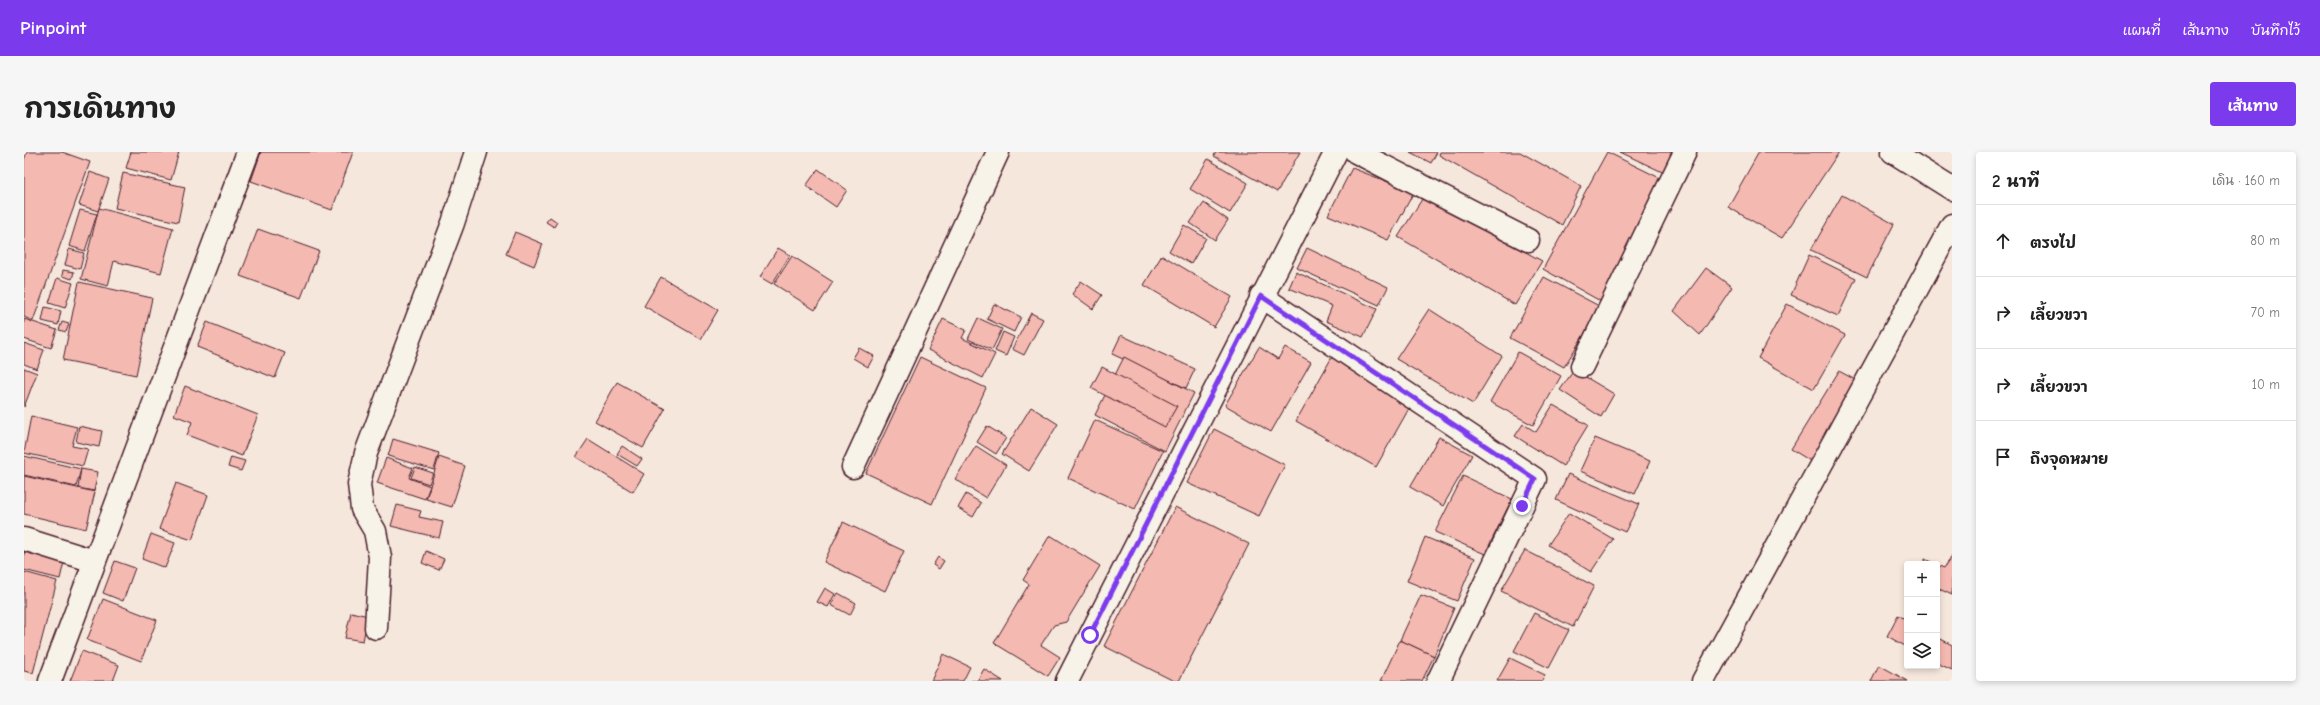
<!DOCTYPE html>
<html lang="th">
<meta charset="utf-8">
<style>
:root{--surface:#fff;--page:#f6f6f6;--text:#222;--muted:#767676;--line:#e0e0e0;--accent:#7c3aed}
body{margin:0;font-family:"Comic Neue","Playpen Sans Thai",sans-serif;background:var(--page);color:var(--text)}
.controls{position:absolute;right:12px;bottom:12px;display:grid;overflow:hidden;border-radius:4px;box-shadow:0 2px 6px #0003}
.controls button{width:36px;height:36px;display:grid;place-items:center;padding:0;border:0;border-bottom:1px solid var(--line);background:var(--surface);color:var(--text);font:20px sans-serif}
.stop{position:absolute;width:12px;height:12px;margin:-9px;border:3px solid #7c3aed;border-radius:50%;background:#fff}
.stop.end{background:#7c3aed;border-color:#fff;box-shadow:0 1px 4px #0008}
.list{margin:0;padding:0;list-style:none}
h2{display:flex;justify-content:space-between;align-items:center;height:52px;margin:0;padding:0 16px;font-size:17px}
h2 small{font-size:13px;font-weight:400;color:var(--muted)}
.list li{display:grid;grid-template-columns:26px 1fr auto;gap:12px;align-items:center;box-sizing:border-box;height:72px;padding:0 16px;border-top:1px solid var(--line)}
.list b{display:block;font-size:15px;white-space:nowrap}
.list em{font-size:13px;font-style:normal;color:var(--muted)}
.icon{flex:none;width:22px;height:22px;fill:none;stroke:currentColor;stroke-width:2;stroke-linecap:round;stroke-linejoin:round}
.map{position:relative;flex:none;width:1928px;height:529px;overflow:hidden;border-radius:4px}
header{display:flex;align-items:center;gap:24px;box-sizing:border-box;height:56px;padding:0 20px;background:var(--accent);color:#fff}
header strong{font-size:19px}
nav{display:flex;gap:22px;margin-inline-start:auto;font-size:14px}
.intro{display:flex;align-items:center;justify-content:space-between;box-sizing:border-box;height:96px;padding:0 24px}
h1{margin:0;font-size:28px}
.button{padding:10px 18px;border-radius:4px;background:var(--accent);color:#fff;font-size:14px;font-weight:700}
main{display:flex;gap:24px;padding:0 24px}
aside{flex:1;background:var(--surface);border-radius:4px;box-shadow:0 2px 6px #0003}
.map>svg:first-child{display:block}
</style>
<header>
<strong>Pinpoint</strong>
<nav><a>แผนที่</a><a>เส้นทาง</a><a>บันทึกไว้</a></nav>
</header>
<div class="intro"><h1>การเดินทาง</h1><a class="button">เส้นทาง</a></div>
<main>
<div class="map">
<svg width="1928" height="529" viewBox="0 0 1928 529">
<rect width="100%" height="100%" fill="#f6e7dd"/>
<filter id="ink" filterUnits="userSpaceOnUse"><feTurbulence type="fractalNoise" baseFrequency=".025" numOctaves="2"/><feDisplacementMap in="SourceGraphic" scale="8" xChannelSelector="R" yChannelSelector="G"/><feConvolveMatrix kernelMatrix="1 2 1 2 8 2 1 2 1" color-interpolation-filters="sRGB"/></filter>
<g filter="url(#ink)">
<g fill="#f4b9b1" stroke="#4a1f2b">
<polygon points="3,0 38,0 66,10 9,169 0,165 0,8"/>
<polygon points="107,0 155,0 147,28 102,16"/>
<polygon points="237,0 329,0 308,58 227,29"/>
<polygon points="1192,0 1276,0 1253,40 1190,4"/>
<polygon points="1386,0 1413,0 1407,11"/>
<polygon points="1416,0 1496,0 1557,34 1538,73 1415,3"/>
<polygon points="1583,0 1646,31 1578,150 1519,117"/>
<polygon points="1596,0 1661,0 1649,25"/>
<polygon points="1735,0 1815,0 1758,86 1704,55"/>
<polygon points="1184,7 1224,31 1206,61 1166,37"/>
<polygon points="1328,16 1390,40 1364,88 1304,63"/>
<polygon points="794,17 823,38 812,55 782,34"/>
<polygon points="66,20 85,27 74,59 55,53"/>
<polygon points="99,21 161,35 154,70 91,56"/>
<polygon points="1818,43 1870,72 1843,125 1787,98"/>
<polygon points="1400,44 1518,109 1491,153 1374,85"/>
<polygon points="1180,51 1204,68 1191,88 1166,71"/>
<polygon points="75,56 149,76 137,121 90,109 84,134 57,127"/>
<polygon points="56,58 73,62 61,99 45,94"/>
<polygon points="526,65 533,70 530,75 522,70"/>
<polygon points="1160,73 1182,86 1167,112 1145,99"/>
<polygon points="234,77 295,99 277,146 216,124"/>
<polygon points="491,80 519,92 510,114 482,102"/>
<polygon points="754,96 766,103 748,132 736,125"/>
<polygon points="1283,96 1364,135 1355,153 1273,116"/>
<polygon points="45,97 60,101 56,117 41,113"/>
<polygon points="1138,103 1208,145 1190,175 1120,133"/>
<polygon points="1785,103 1832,126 1814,164 1767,143"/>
<polygon points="768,104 809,130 791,158 750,132"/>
<polygon points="1682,116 1708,135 1676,183 1650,159"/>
<polygon points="39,118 50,120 48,127 38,124"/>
<polygon points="1272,120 1353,157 1339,185 1302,169 1308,154 1265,136"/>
<polygon points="637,125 694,158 677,187 620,154"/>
<polygon points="1520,125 1577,155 1540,215 1486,186"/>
<polygon points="33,126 49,131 41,156 25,151"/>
<polygon points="1057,129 1078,143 1069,157 1048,142"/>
<polygon points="55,130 128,146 112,223 39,208"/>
<polygon points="970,152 997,165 990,180 963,167"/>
<polygon points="1763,152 1821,183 1790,237 1734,206"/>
<polygon points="21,155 37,159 34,173 18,169"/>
<polygon points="1405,157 1478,204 1449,252 1372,207"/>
<polygon points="1007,161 1019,167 1000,203 988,197"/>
<polygon points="954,166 978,177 968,198 944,187"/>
<polygon points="0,167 33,178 27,196 0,187"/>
<polygon points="919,167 942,178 938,186 971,202 959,226 904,198"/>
<polygon points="38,170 45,172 42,180 35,178"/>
<polygon points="183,170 261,201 251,226 173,195"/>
<polygon points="979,180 990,185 982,204 971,199"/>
<polygon points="1097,183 1171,217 1162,236 1088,202"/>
<polygon points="0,191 20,198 13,217 0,212"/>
<polygon points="1235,195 1254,207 1261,195 1287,210 1247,280 1201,253"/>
<polygon points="835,196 850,204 844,215 829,206"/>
<polygon points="1494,200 1537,224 1509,273 1466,250"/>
<polygon points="896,205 962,236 908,352 842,321"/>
<polygon points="1100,205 1170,241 1141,299 1071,263"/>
<polygon points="1308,205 1387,253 1352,315 1272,269"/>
<polygon points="1078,215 1153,254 1141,275 1067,236"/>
<polygon points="0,216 13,221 0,255"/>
<polygon points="1550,218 1590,242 1577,265 1536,238"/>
<polygon points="1815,219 1837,231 1788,310 1767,297"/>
<polygon points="593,230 641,257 619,296 571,269"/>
<polygon points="161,234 234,263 218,304 163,283 168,270 150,263"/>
<polygon points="1529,253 1564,273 1539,314 1491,284 1499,272 1512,280"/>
<polygon points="1007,255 1034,272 1005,319 978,302"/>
<polygon points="7,264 53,275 48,294 64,297 59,314 0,301"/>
<polygon points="1071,268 1139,299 1111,357 1044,326"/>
<polygon points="55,274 78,279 75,295 52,290"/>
<polygon points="963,274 982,286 972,302 953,290"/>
<polygon points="1190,277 1261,313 1235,364 1163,331"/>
<polygon points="1415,285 1448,303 1419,354 1386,335"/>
<polygon points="1571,286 1626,309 1611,342 1556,319"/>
<polygon points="369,287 415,301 410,318 364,304"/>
<polygon points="564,287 620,322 609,340 552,305"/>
<polygon points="598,294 618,307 613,314 593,302"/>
<polygon points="952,294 982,313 962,346 931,327"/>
<polygon points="0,304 57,317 52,335 0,323"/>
<polygon points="207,305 221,309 217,319 204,315"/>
<polygon points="415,305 441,314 428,355 402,347"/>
<polygon points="362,306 389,316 385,326 406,334 401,347 353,331"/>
<polygon points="391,315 409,321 405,332 387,326"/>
<polygon points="57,317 74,320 70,339 54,336"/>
<polygon points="1544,322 1615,352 1601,380 1532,348"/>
<polygon points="0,324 71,340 62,377 0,362"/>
<polygon points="1439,324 1488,347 1461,402 1411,380"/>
<polygon points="152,331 184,343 168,388 135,377"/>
<polygon points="942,342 957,351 949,365 934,356"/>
<polygon points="373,353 397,359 395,365 419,370 415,386 367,374"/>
<polygon points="1151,355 1225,392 1155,529 1150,529 1080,494"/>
<polygon points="1545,361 1589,387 1567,420 1524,393"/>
<polygon points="819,370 880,399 861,439 800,410"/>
<polygon points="127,382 151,391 141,416 118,407"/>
<polygon points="1026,383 1076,414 1042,470 1030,473 1017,493 1036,505 1024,524 970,491 1005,432 999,428"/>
<polygon points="1401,385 1451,406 1433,449 1383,429"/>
<polygon points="1501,398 1570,434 1549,475 1477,439"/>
<polygon points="402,399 420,407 415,418 398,411"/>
<polygon points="0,400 40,410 36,427 0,418"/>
<polygon points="1928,404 1928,443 1913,436 1913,413 1920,416"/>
<polygon points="914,405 920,409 915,417 909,413"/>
<polygon points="1901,407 1911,412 1899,412"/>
<polygon points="91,409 111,416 99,449 79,441"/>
<polygon points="0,420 33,429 9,521 0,519"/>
<polygon points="801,436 811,442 804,455 793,450"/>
<polygon points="814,441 832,451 826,463 807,453"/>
<polygon points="1397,443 1430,456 1410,504 1376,488"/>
<polygon points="79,447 133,468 117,509 63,488"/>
<polygon points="327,460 344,464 339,489 321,486"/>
<polygon points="1510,461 1545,478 1525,516 1490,499"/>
<polygon points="1874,463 1883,468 1883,495 1863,484"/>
<polygon points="1913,485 1928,493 1928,518 1913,511"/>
<polygon points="1376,488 1410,504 1398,529 1357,529"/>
<polygon points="58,499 95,513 89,529 46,529"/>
<polygon points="919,502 946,515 939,529 907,529"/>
<polygon points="1486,506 1521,523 1518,529 1473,529"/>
<polygon points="1855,513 1884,529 1847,529"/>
<polygon points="960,517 979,529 947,529 953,529"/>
</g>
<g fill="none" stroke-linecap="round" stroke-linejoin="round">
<g stroke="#4a1f2b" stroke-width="25">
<g id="street">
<polyline points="1332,0 1504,88"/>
<polyline points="1869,0 1928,37"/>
<polyline points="1237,144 1511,327 1414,529"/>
<polyline points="1558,214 1661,0"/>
<polyline points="829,315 974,0"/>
<polyline points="0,387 70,409"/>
<polyline points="352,476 356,405 351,379 338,357 335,332 342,301 429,71 452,0"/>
<polyline points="26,529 224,0"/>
<polyline points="1043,529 1312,0"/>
<polyline points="1679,529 1928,73"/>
</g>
</g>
<use href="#street" stroke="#f7f3e8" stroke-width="22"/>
</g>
</g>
<g fill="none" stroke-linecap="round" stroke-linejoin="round" filter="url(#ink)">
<polyline stroke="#7c3aed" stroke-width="5" points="1066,483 1237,144 1511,327 1498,354"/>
</g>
</svg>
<div class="controls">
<button>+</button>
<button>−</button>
<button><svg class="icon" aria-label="layers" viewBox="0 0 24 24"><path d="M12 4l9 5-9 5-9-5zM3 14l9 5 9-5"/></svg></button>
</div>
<div class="stop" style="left:1066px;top:483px"></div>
<div class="stop end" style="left:1498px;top:354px"></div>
</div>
<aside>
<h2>2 นาที<small>เดิน · 160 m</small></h2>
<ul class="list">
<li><svg class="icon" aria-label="ahead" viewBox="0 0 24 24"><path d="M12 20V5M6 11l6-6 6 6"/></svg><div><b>ตรงไป</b></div><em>80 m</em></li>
<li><svg class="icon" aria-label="right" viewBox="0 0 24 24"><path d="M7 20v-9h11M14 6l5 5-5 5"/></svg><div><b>เลี้ยวขวา</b></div><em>70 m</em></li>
<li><svg class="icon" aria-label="right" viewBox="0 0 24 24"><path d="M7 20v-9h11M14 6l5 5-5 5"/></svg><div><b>เลี้ยวขวา</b></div><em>10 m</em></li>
<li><svg class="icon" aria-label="arrive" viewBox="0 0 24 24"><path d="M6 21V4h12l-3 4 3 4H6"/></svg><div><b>ถึงจุดหมาย</b></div></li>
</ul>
</aside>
</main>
